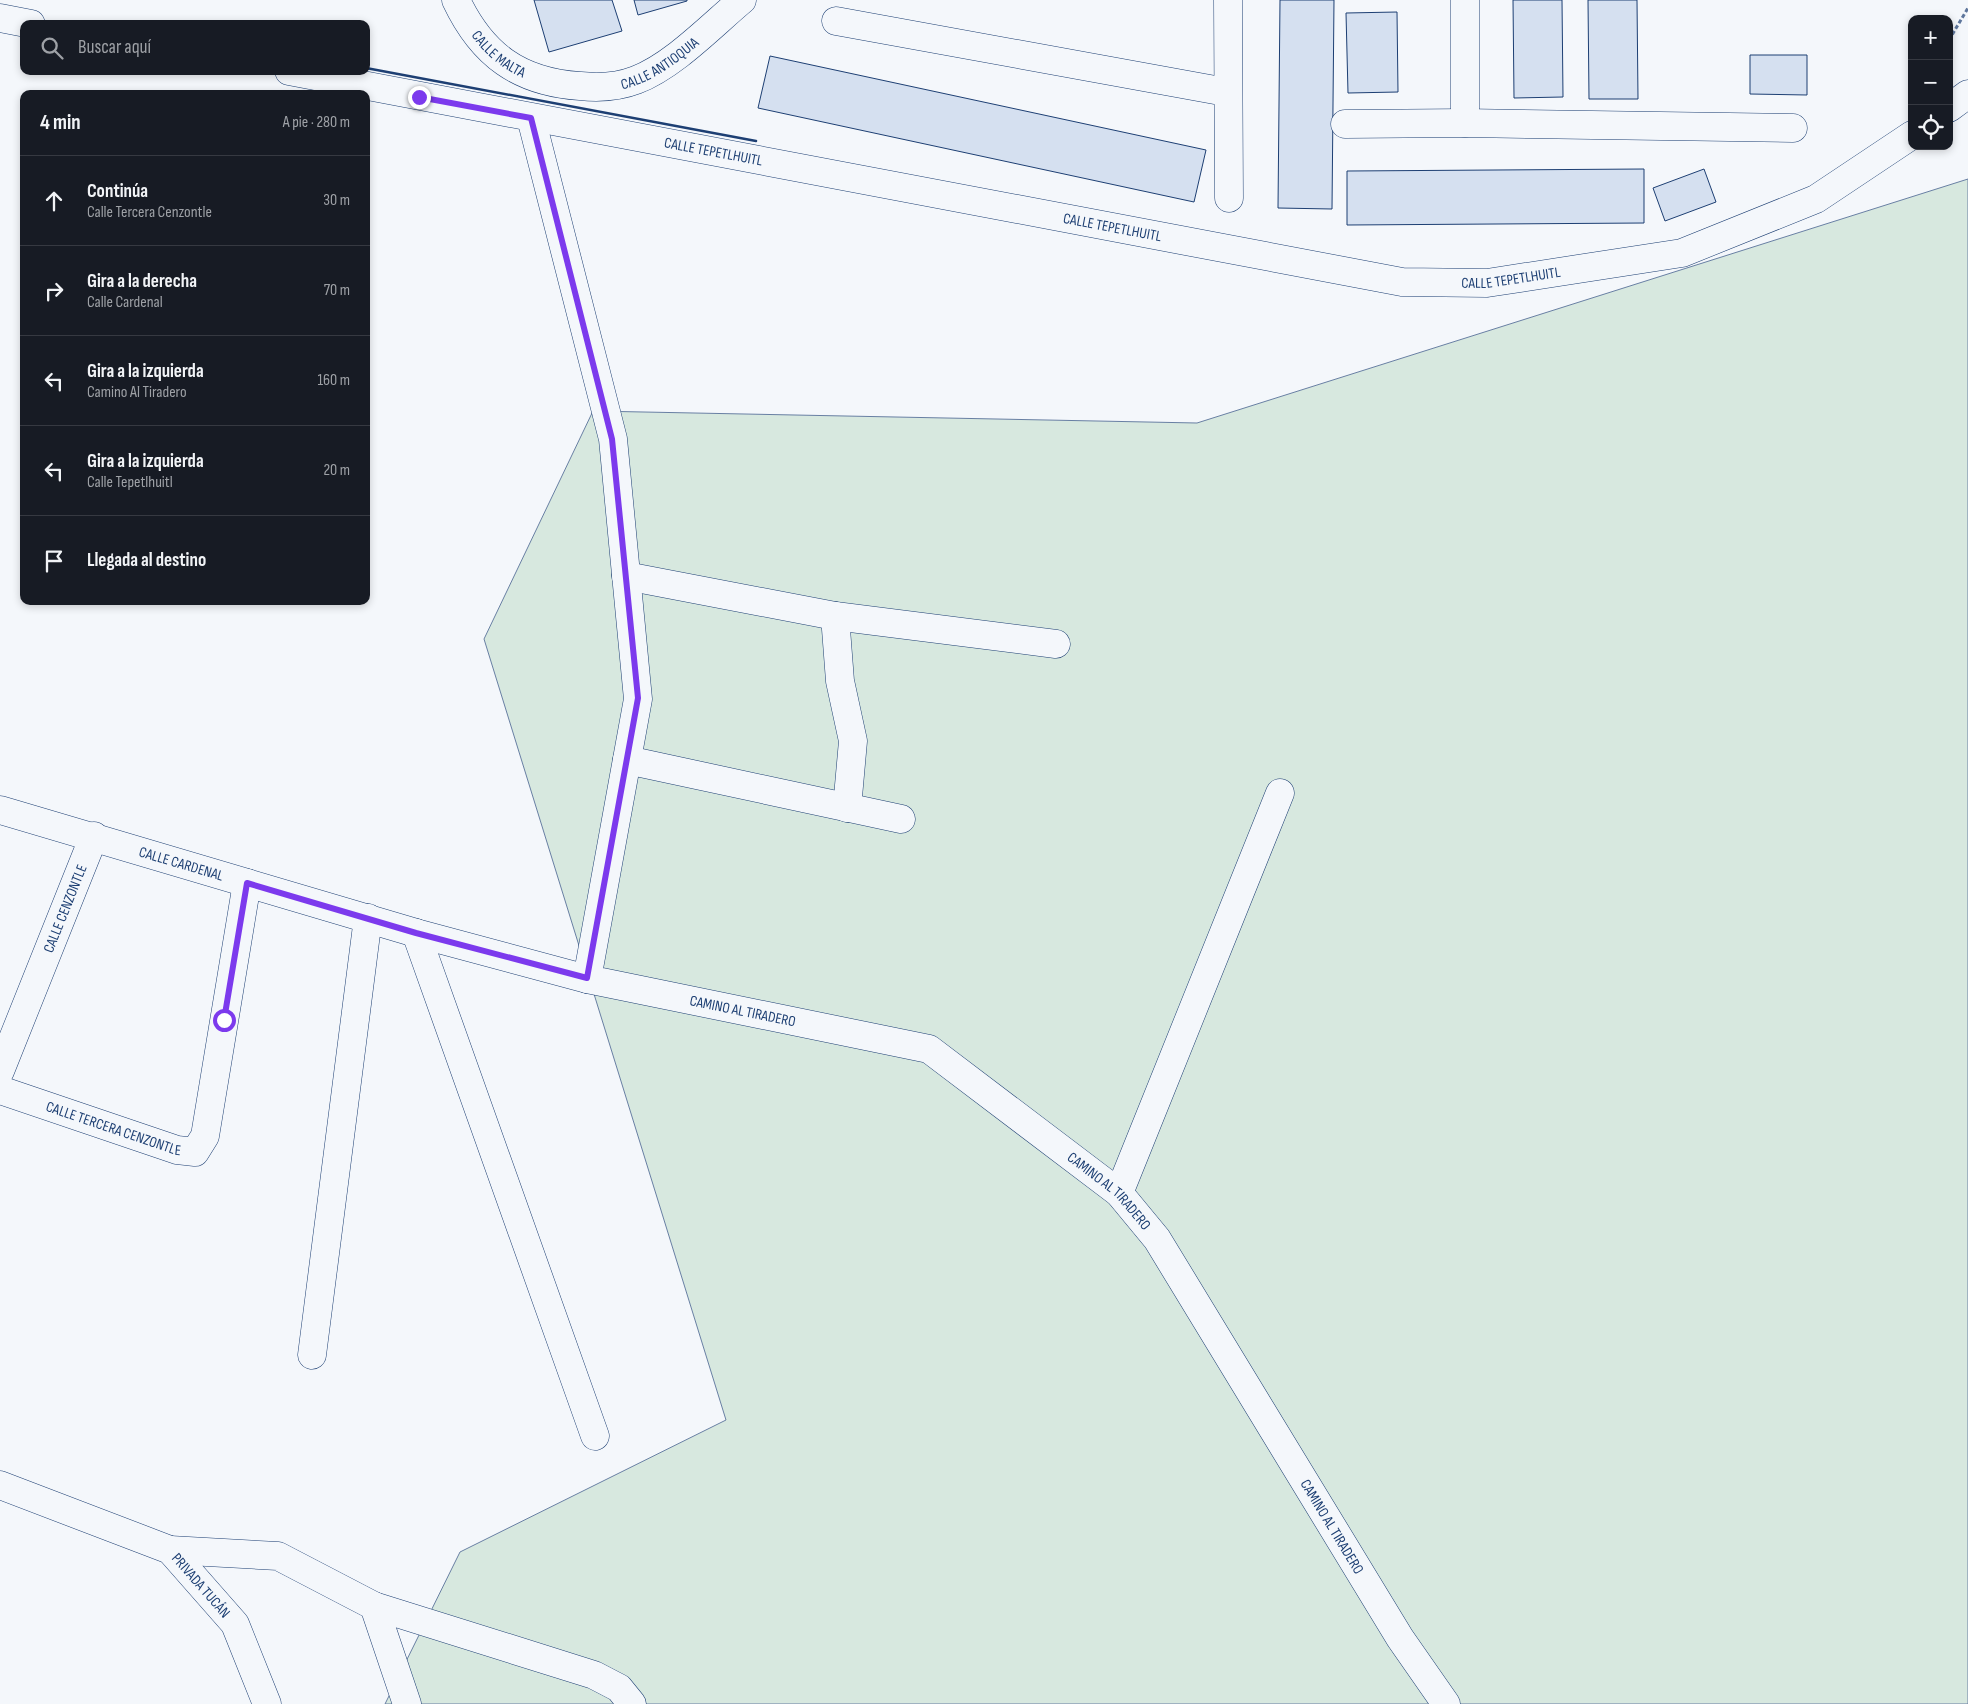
<!DOCTYPE html>
<html lang="es">
<meta charset="utf-8">
<style>
:root{--surface:#171b24;--page:#242831;--text:#f1f3f6;--muted:#9ea1a6;--line:#363941}
body{margin:0;font-family:"Sofia Sans Condensed",sans-serif;background:var(--page);color:var(--text)}
.controls{position:absolute;right:15px;top:15px;display:grid;overflow:hidden;border-radius:10px;box-shadow:0 2px 8px #0003}
.controls button{width:45px;height:45px;display:grid;place-items:center;padding:0;border:0;border-bottom:1px solid var(--line);background:var(--surface);color:var(--text);font:25px sans-serif}
.stop{position:absolute;width:15px;height:15px;margin:-11px;border:4px solid #7c3aed;border-radius:50%;background:#fff}
.stop.end{background:#7c3aed;border-color:#fff;box-shadow:0 1px 5px #0008}
.list{margin:0;padding:0;list-style:none}
h2{display:flex;justify-content:space-between;align-items:center;height:65px;margin:0;padding:0 20px;font-size:21px}
h2 small{font-size:16px;font-weight:400;color:var(--muted)}
.list li{display:grid;grid-template-columns:32px 1fr auto;gap:15px;align-items:center;box-sizing:border-box;height:90px;padding:0 20px;border-top:1px solid var(--line)}
.list b{display:block;font-size:19px;white-space:nowrap}
.list p{margin:0;font-size:16px;white-space:nowrap;color:var(--muted)}
.list em{font-size:16px;font-style:normal;color:var(--muted)}
.icon{flex:none;width:28px;height:28px;fill:none;stroke:currentColor;stroke-width:2;stroke-linecap:round;stroke-linejoin:round}
.map{position:relative;flex:none;width:1968px;height:1704px;overflow:hidden}
.search{position:absolute;background:var(--surface);box-shadow:0 2px 8px #0003;left:20px;top:20px;width:350px;height:55px;display:flex;align-items:center;gap:12px;box-sizing:border-box;padding:0 18px;border-radius:10px;color:var(--muted);font-size:19px}
.panel{position:absolute;background:var(--surface);box-shadow:0 2px 8px #0003;left:20px;top:90px;width:350px;height:515px;border-radius:10px}
.map>svg:first-child{display:block}
</style>
<div class="map">
<svg width="1968" height="1704" viewBox="0 0 1968 1704">
<rect width="100%" height="100%" fill="#f4f7fb"/>
<polygon fill="#d7e8df" stroke="#687fa3" points="1968,179 1968,1704 385,1704 460,1552 726,1420 484,639 593,411 1197,423"/>
<g fill="#d5e0f0" stroke="#1d3f73">
<polygon points="534,0 612,0 622,31 549,52"/>
<polygon points="634,0 687,0 687,1 638,15"/>
<polygon points="1280,0 1334,0 1332,209 1278,208"/>
<polygon points="1513,0 1562,0 1563,97 1514,98"/>
<polygon points="1588,0 1637,0 1638,99 1589,99"/>
<polygon points="1397,12 1398,92 1348,93 1346,13"/>
<polygon points="1750,55 1807,55 1807,95 1750,94"/>
<polygon points="770,56 1206,150 1194,202 758,108"/>
<polygon points="1644,169 1644,223 1347,225 1347,171"/>
<polygon points="1704,169 1716,202 1665,221 1653,188"/>
</g>
<g fill="none" stroke-linecap="round" stroke-linejoin="round">
<g stroke="#1d3f73" stroke-width="29">
<g id="minor">
<path id="s1" d="M456,0C482,55 519,82 580,86C599,88 618,87 636,80C673,66 711,26 742,0"/>
<polyline points="1228,0 1229,198"/>
<polyline points="0,18 31,24"/>
<polyline points="836,21 1226,92"/>
<path id="s2" d="M289,71L1402,282L1487,283L1682,253L1816,199L1912,135"/>
<polyline points="1949,108 1968,94"/>
<path id="s3" d="M531,118L613,439L638,699L587,979L929,1049L1119,1193L1157,1239L1400,1638L1446,1704"/>
<polyline points="1465,123 1465,0"/>
<polyline points="1345,124 1465,123 1793,128"/>
<polyline points="626,576 835,616 1056,644"/>
<polyline points="835,616 840,681 853,741 847,808"/>
<polyline points="627,760 901,819"/>
<path id="s4" d="M0,810L416,933L587,979"/>
<polyline points="416,933 595,1436"/>
<path id="s5" d="M0,1071L94,836"/>
<path id="s6" d="M0,1090L177,1150L195,1152L205,1136L247,883"/>
<polyline points="1119,1193 1280,793"/>
<polyline points="312,1355 368,918"/>
<path id="s7" d="M0,1485L170,1550L235,1624L267,1704"/>
<polyline points="170,1550 278,1556 374,1606 407,1704"/>
<polyline points="374,1606 594,1675 619,1688 632,1704"/>
</g>
</g>
<polyline stroke="#5e769c" stroke-width="3" stroke-dasharray="4 2.5" stroke-linecap="butt" points="1949,40 1968,8"/>
<use href="#minor" stroke="#f4f7fb" stroke-width="28"/>
<polyline stroke="#1d3f73" stroke-width="2.5" points="366,68 756,141"/>
</g>
<g fill="none" stroke-linecap="round" stroke-linejoin="round">
<polyline stroke="#7c3aed" stroke-width="6" points="224,1020 247,883 416,933 587,978 638,698 612,439 531,118 419,97"/>
</g>
<g text-anchor="middle" stroke-width="4" stroke-linejoin="round" paint-order="stroke">
<g font-size="15" fill="#1d3f73" stroke="#f4f7fb">
<text dy="5" stroke="none"><textPath href="#s1" startOffset="70">CALLE MALTA</textPath></text>
<text dy="5" stroke="none"><textPath href="#s1" startOffset="245">CALLE ANTIOQUIA</textPath></text>
<text dy="5" stroke="none"><textPath href="#s2" startOffset="432">CALLE TEPETLHUITL</textPath></text>
<text dy="5" stroke="none"><textPath href="#s2" startOffset="838">CALLE TEPETLHUITL</textPath></text>
<text dy="5" stroke="none"><textPath href="#s2" startOffset="1242">CALLE TEPETLHUITL</textPath></text>
<text dy="5" stroke="none"><textPath href="#s4" startOffset="189">CALLE CARDENAL</textPath></text>
<text dy="5" stroke="none"><textPath href="#s5" startOffset="175">CALLE CENZONTLE</textPath></text>
<text dy="5" stroke="none"><textPath href="#s3" startOffset="1036">CAMINO AL TIRADERO</textPath></text>
<text dy="5" stroke="none"><textPath href="#s6" startOffset="120">CALLE TERCERA CENZONTLE</textPath></text>
<text dy="5" stroke="none"><textPath href="#s3" startOffset="1456">CAMINO AL TIRADERO</textPath></text>
<text dy="5" stroke="none"><textPath href="#s3" startOffset="1861">CAMINO AL TIRADERO</textPath></text>
<text dy="5" stroke="none"><textPath href="#s7" startOffset="229">PRIVADA TUCÁN</textPath></text>
</g>
</g>
</svg>
<div class="controls">
<button>+</button>
<button>−</button>
<button><svg class="icon" aria-label="locate" viewBox="0 0 24 24"><circle cx="12" cy="12" r="6"/><path d="M12 2v4M12 18v4M2 12h4M18 12h4"/></svg></button>
</div>
<div class="stop" style="left:224px;top:1020px"></div>
<div class="stop end" style="left:419px;top:97px"></div>
<div class="search"><svg class="icon" aria-label="search" viewBox="0 0 24 24"><circle cx="10" cy="10" r="6"/><path d="M15 15l6 6"/></svg>Buscar aquí</div>
<section class="panel">
<h2>4 min<small>A pie · 280 m</small></h2>
<ul class="list">
<li><svg class="icon" aria-label="ahead" viewBox="0 0 24 24"><path d="M12 20V5M6 11l6-6 6 6"/></svg><div><b>Continúa</b><p>Calle Tercera Cenzontle</p></div><em>30 m</em></li>
<li><svg class="icon" aria-label="right" viewBox="0 0 24 24"><path d="M7 20v-9h11M14 6l5 5-5 5"/></svg><div><b>Gira a la derecha</b><p>Calle Cardenal</p></div><em>70 m</em></li>
<li><svg class="icon" aria-label="left" viewBox="0 0 24 24"><path d="M17 20v-9H6M10 6l-5 5 5 5"/></svg><div><b>Gira a la izquierda</b><p>Camino Al Tiradero</p></div><em>160 m</em></li>
<li><svg class="icon" aria-label="left" viewBox="0 0 24 24"><path d="M17 20v-9H6M10 6l-5 5 5 5"/></svg><div><b>Gira a la izquierda</b><p>Calle Tepetlhuitl</p></div><em>20 m</em></li>
<li><svg class="icon" aria-label="arrive" viewBox="0 0 24 24"><path d="M6 21V4h12l-3 4 3 4H6"/></svg><div><b>Llegada al destino</b></div></li>
</ul>
</section>
</div>
